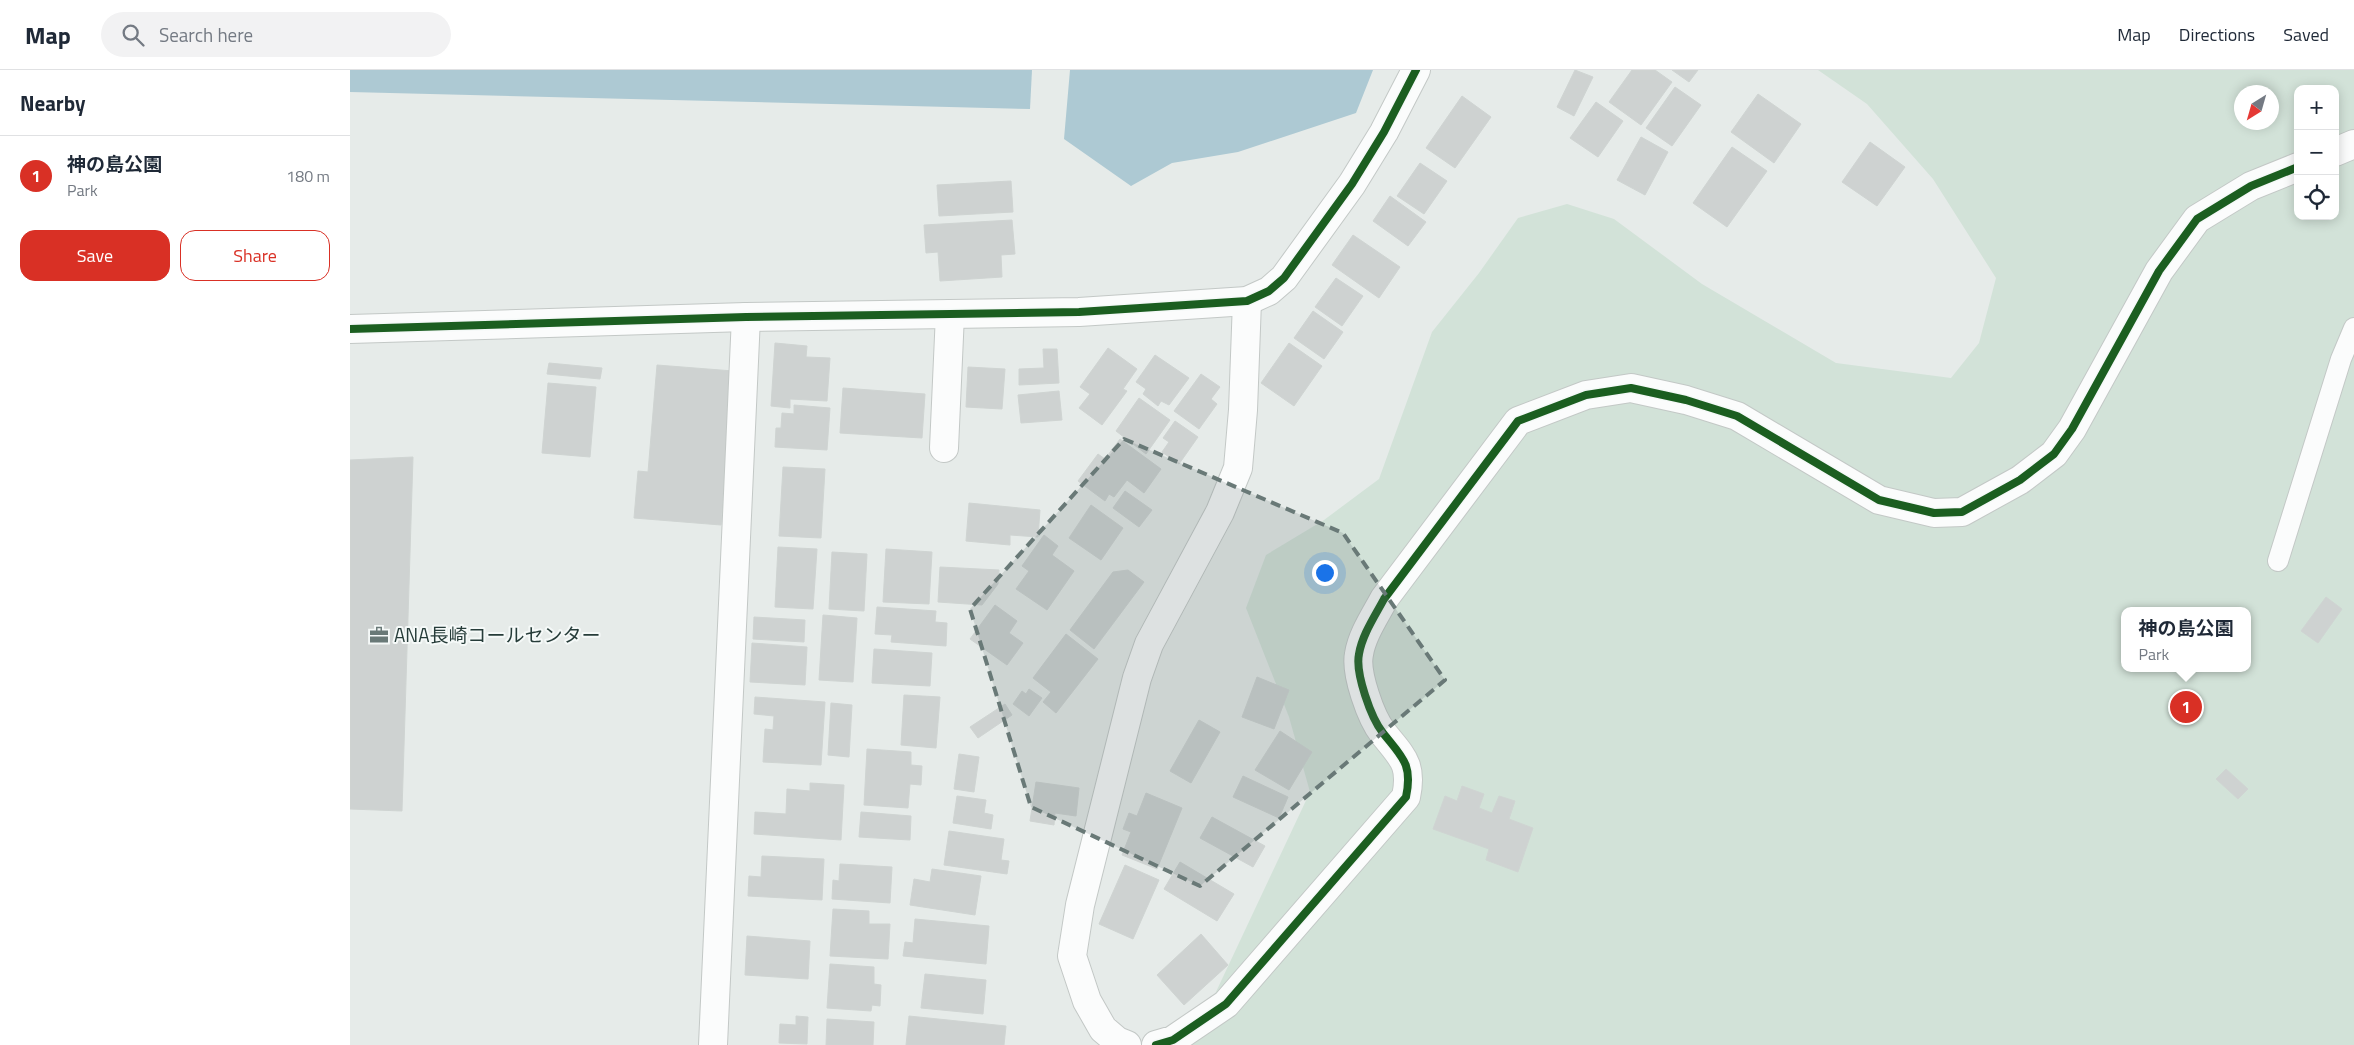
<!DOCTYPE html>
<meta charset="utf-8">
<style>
:root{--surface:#fff;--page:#f2f2f3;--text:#1f2937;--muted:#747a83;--line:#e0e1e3;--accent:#d93025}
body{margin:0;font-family:"Titillium Web","Noto Sans JP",sans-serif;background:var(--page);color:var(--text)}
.controls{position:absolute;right:15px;top:15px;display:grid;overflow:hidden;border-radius:10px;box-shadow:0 2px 12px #0003}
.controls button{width:45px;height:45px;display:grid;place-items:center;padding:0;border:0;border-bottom:1px solid var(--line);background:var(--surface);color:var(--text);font:25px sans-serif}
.compass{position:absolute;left:1884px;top:15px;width:45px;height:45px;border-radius:50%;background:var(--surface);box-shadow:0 2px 12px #0003;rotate:217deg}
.you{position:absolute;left:974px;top:502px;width:18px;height:18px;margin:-12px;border:4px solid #fff;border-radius:50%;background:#1a73e8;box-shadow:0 0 0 8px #1a73e833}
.badge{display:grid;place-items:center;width:32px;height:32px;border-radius:50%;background:var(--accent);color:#fff;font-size:16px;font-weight:700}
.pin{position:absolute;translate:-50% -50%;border:2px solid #fff;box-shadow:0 1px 5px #0006}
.popup{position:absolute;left:1771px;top:537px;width:130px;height:65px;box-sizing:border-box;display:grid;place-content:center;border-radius:10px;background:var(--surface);filter:drop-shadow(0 1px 4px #0005);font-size:16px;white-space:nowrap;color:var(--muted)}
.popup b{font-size:19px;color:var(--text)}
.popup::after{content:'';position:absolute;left:50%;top:100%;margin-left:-10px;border:10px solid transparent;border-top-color:var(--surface)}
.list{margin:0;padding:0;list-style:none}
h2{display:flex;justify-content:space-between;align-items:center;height:65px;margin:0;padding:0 20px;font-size:21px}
h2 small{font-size:16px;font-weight:400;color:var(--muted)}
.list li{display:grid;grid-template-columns:32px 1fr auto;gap:15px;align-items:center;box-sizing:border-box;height:80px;padding:0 20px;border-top:1px solid var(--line)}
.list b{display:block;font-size:19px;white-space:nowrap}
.list p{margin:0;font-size:16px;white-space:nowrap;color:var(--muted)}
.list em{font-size:16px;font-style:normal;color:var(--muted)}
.actions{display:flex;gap:10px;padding:15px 20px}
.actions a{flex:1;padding:11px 0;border:1px solid var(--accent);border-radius:15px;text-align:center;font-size:18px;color:var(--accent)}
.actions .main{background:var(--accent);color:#fff}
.icon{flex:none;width:28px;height:28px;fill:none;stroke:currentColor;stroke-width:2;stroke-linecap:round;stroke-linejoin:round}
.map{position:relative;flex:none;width:2004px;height:975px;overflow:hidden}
header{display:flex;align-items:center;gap:30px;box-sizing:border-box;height:70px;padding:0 25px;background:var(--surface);border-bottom:1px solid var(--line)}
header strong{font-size:24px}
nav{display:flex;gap:28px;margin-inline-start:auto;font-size:18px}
.search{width:350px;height:45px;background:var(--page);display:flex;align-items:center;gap:12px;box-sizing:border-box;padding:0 18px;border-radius:28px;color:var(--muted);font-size:19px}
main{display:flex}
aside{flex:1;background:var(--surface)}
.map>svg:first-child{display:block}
</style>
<header>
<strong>Map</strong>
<div class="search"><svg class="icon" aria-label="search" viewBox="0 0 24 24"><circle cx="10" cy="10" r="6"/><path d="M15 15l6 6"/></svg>Search here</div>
<nav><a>Map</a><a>Directions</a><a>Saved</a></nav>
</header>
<main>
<aside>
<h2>Nearby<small></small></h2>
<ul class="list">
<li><span class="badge">1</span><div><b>神の島公園</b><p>Park</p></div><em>180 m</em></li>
</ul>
<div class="actions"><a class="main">Save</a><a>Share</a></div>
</aside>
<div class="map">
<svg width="2004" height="975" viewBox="0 0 2004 975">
<rect width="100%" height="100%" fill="#e6ebe9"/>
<path fill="#d2e2d8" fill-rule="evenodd" d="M1468,0H2004V975H841L960,722L939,647L896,538L916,485L974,450L1029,409L1082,262L1129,203L1168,148L1217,134L1264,149L1352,214L1486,293L1601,308L1629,273L1646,208L1583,109L1517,34ZM1948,19H1985V146H1948ZM1892,22H1922V52H1892ZM1775,541H1897V598H1775Z"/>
<g fill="#adc9d3">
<polygon points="0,0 682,0 680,39 0,22"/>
<polygon points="720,0 1023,0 1006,43 888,82 822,93 781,116 714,69"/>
</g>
<g fill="#ced2d1" stroke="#cfd4d2">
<polygon points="1225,0 1243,7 1224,46 1207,37"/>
<polygon points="1282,0 1305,0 1322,12 1291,55 1259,32"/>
<polygon points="1322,0 1348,0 1339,12"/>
<polygon points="1325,17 1351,35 1322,76 1296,58"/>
<polygon points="1408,24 1451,54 1424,93 1381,62"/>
<polygon points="1112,26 1141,47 1105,98 1076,78"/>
<polygon points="1246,32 1273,51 1248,87 1220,68"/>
<polygon points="1291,67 1318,82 1295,125 1267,110"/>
<polygon points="1520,72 1555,97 1527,136 1492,112"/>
<polygon points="1382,77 1417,101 1377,157 1343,133"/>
<polygon points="1070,93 1097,111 1074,144 1047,126"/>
<polygon points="661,111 663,142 589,146 587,115"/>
<polygon points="1040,126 1076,152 1058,176 1023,151"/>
<polygon points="662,150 665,184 651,185 652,207 590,211 588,182 576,183 574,155"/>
<polygon points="1003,165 1050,197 1029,228 982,195"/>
<polygon points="986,208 1013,226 992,256 965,237"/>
<polygon points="963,241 993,262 974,289 944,268"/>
<polygon points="425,273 457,276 456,287 480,288 477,331 440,329 440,338 421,336"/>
<polygon points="939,273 972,296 944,336 911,313"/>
<polygon points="758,278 787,299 773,319 777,321 752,355 729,338 740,324 730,317"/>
<polygon points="693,279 707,279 709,313 669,315 669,299 694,298"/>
<polygon points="805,285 839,308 819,335 811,331 808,336 793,324 796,319 786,312"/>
<polygon points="199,293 252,298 250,309 197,304"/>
<polygon points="307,295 383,301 371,455 284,448 288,401 298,402"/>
<polygon points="618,297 655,299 652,339 616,337"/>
<polygon points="851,304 870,317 861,329 867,334 849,359 824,341"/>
<polygon points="198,313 246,317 240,387 192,383"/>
<polygon points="493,318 575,324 572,368 490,363"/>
<polygon points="709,321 712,350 671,353 668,325"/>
<polygon points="789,328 820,350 796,384 766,361"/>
<polygon points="444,335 480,338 477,380 425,377 426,358 431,358 432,343 444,344"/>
<polygon points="825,351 848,367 829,394 812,382 819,372 813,368"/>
<polygon points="770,369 811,399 794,423 777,410 764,427 759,424 755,431 728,411 748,384 755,389"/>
<polygon points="63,387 52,741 0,739 0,390"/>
<polygon points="433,397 475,399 471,468 429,466"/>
<polygon points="775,421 802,440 789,457 763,438"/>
<polygon points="619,433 690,440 688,467 660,465 660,475 616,471"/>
<polygon points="741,435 773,458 751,490 719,468"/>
<polygon points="694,465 708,476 702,485 724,501 697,540 666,519 679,501 672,496"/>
<polygon points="428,477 467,479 463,539 425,537"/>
<polygon points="536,479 582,482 579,534 533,532"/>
<polygon points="482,482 517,484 514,541 479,539"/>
<polygon points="590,497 649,500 648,514 632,535 588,532"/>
<polygon points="778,500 794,512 744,579 720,560 763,502"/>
<polygon points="1976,527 1992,539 1968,573 1951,561"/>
<polygon points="645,535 667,551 659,563 673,573 657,595 620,569"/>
<polygon points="527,537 586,541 585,552 597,553 596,576 541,572 542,565 525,564"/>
<polygon points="473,545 507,548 503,612 469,610"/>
<polygon points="404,547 455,550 454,572 403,569"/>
<polygon points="716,564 748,589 706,643 693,632 701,622 683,608"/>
<polygon points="402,573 457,577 455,615 400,612"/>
<polygon points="524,579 582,583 580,616 522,613"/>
<polygon points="907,607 939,620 924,659 892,647"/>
<polygon points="679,619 692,628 679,646 663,634 672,621 676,624"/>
<polygon points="554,625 590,627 586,678 551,675"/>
<polygon points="405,627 475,632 471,695 413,692 415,659 423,660 424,646 404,644"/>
<polygon points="481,633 502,635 499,687 478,685"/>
<polygon points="655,634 662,645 628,668 620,657"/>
<polygon points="849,650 870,662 841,713 820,701"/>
<polygon points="930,661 962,682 939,720 905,700"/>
<polygon points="517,679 561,682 561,695 572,696 571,715 560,714 558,738 514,735"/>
<polygon points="609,684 629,687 624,722 604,719"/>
<polygon points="1876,699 1898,719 1888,729 1866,709"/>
<polygon points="893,706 938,727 929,748 883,727"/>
<polygon points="686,712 729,718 726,746 705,743 704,755 680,751"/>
<polygon points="460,713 494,715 491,770 404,764 405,742 436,744 437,719 460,721"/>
<polygon points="1112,716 1134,724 1129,738 1142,743 1149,726 1165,731 1159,749 1183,758 1168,802 1136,790 1139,779 1083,759 1095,726 1107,731"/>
<polygon points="796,723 832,738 807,799 772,785 781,762 773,759 779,743 787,746"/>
<polygon points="607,726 636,730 634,743 643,745 641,759 603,753"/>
<polygon points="511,742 561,746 560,770 509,767"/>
<polygon points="862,747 915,776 903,797 850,768"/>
<polygon points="599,761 654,769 651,790 659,791 657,804 594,795"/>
<polygon points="412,786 474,789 472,830 398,826 399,806 411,807"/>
<polygon points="830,792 884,824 867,851 814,819"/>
<polygon points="490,794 542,797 540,833 482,829 483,810 489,811"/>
<polygon points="775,795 809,810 783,869 749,854"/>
<polygon points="582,799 631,806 625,845 560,835 564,809 580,812"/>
<polygon points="483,839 519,841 519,854 540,854 538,889 480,886"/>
<polygon points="565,849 639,856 636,894 553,886 555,872 563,873"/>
<polygon points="851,864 878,895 834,935 807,905"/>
<polygon points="397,866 460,871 458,909 395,905"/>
<polygon points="480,894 524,897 524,914 531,915 530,936 522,935 521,941 477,938"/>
<polygon points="575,904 636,910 633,944 571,938"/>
<polygon points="446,946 458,947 457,974 429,973 430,954 446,955"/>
<polygon points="559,946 656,956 654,975 556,975"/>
<polygon points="477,949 524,952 523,975 476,975"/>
</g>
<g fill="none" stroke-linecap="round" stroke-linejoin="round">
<g stroke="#c3c8c6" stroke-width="22">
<polyline id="service" points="1928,491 1991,289 2004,258"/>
</g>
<g stroke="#c3c8c6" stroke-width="30">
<g id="minor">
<polyline points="1985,82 2004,74"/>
<polyline points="594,378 600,244"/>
<polyline points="363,975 396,247"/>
<polyline points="777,975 767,971 753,959 737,931 722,886 730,835 787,608 799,574 870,442 888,398 893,340 897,231"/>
<path d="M806,975L823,970L876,934L1056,727C1063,694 1052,687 1033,663C1021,648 1005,603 1009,584C1012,565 1025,546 1034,529L1168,351L1236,325L1281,318L1336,330L1387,346L1529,430L1584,443L1612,442L1670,410L1704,384L1722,359L1809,201L1847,149L1901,116L1948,97"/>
</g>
</g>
<g stroke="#c3c8c6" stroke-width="30">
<polyline id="tertiary" points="0,259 396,247 729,242 897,231 919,221 934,208 1002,114 1034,62 1066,0"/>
</g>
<use href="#service" stroke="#fbfcfc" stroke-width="20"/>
<use href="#minor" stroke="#fbfcfc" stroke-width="28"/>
<use href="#tertiary" stroke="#fbfcfc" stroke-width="28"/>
<g stroke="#f5f9f8" stroke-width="11">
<g id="cycleway">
<polyline points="0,259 396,247 729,242 897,231 919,221 934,208 1002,114 1034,62 1066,0"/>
<path d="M806,975L823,970L876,934L1056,727C1063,694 1052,687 1033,663C1021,648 1005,603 1009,584C1012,565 1025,546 1034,529L1168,351L1236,325L1281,318L1336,330L1387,346L1529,430L1584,443L1612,442L1670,410L1704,384L1722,359L1809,201L1847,149L1901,116L1948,97"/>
</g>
</g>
<use href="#cycleway" stroke="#1b5e20" stroke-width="8"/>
</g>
<path fill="#697977" fill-opacity="0.2" stroke="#697977" stroke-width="4" stroke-dasharray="10 6" stroke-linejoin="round" d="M774,369L993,463L1095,610L850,816L681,737L620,539Z"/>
<defs>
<g id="office-bare" transform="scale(1.5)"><path d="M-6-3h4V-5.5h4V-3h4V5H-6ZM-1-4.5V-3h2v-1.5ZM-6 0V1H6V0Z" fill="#697977" stroke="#f5f9f8" stroke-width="2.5" paint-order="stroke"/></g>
</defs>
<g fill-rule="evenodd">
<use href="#office-bare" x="29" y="565"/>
</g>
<g text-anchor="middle" stroke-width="4" stroke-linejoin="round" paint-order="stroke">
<g font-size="19" fill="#263c39" stroke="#f5f9f8" text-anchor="start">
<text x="44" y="572">ANA長崎コールセンター</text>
</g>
</g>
</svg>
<div class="controls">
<button>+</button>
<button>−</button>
<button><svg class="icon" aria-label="locate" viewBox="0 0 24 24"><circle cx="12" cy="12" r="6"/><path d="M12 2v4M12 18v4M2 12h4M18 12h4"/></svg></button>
</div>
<svg class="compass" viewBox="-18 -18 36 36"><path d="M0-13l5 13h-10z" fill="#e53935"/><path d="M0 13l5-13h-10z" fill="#747a83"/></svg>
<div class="you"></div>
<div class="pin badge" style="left:1836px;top:637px">1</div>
<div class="popup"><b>神の島公園</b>Park</div>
</div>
</main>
